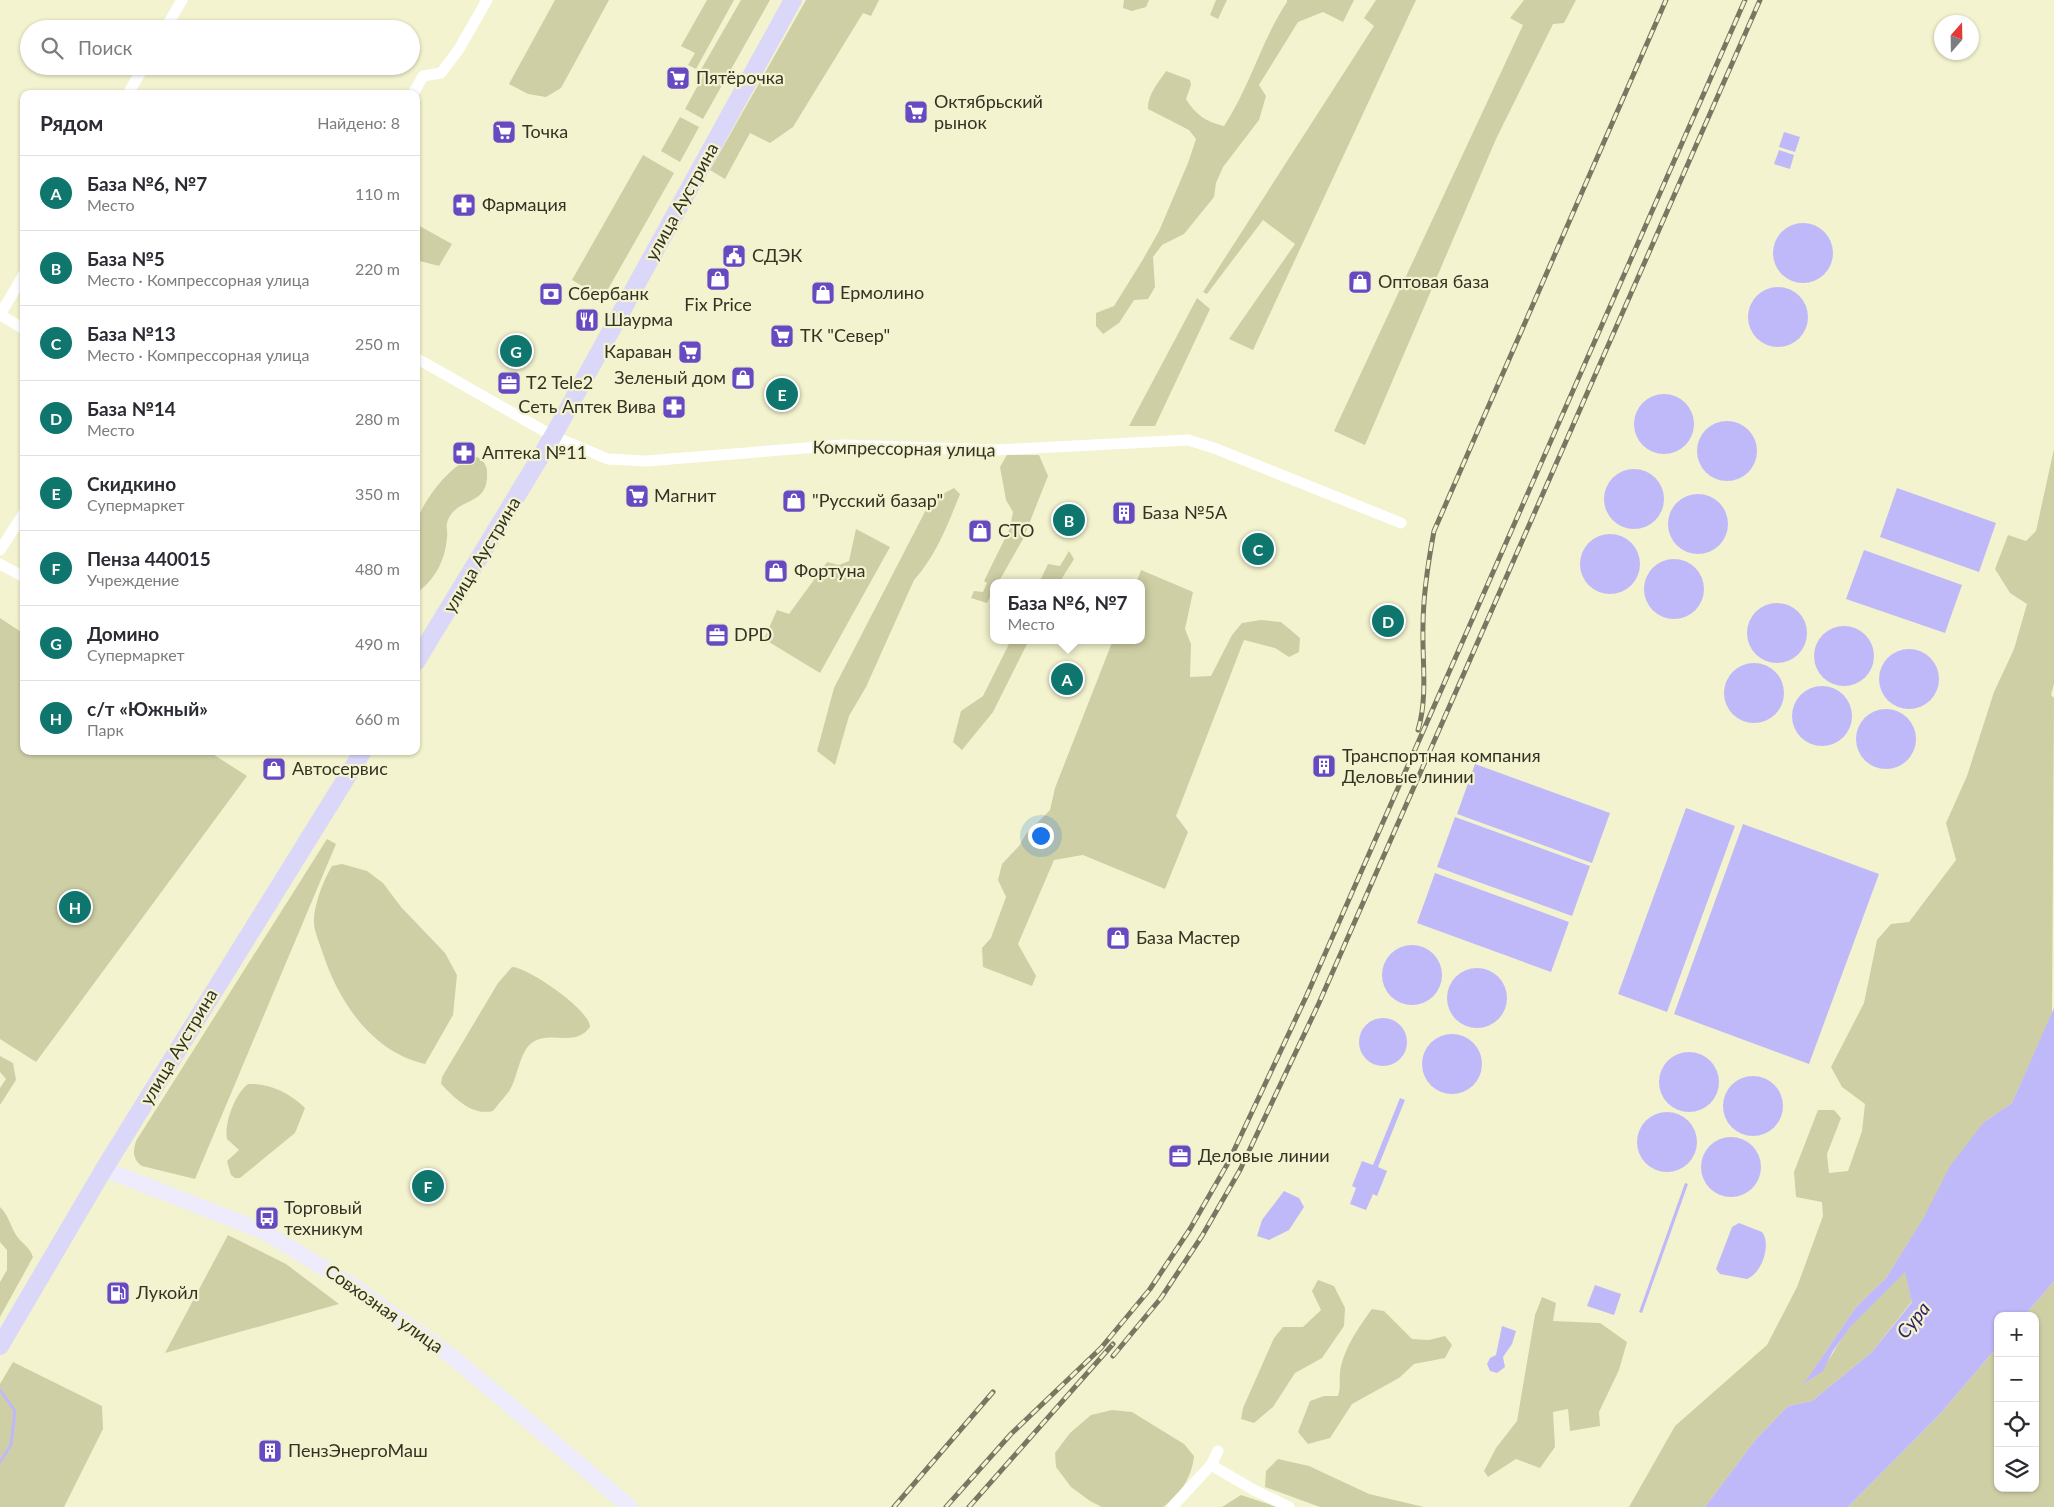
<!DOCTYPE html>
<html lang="ru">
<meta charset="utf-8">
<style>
:root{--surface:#fff;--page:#f7f7f7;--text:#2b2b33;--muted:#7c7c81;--line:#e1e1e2;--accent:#0f766e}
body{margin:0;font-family:Lato,sans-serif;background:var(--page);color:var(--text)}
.controls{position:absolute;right:15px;bottom:15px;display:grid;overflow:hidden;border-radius:10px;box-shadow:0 1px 4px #0004}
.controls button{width:45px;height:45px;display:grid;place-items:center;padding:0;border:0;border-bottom:1px solid var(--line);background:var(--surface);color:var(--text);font:25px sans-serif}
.compass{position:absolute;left:1934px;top:15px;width:45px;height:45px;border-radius:50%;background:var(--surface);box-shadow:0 1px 4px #0004;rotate:20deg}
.you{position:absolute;left:1040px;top:835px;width:18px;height:18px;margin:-12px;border:4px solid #fff;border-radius:50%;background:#1a73e8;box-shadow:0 0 0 8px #1a73e833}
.badge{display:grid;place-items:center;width:32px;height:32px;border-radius:50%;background:var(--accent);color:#fff;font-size:16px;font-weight:700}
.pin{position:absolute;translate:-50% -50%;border:2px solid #fff;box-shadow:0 1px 5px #0006}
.popup{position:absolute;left:990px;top:579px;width:155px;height:65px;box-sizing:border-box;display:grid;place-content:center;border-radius:10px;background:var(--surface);filter:drop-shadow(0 1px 4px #0005);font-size:16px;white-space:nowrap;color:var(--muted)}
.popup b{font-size:19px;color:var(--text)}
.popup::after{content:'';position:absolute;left:50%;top:100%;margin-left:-10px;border:10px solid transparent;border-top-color:var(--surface)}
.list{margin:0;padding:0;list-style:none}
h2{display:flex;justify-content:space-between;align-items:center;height:65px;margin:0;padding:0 20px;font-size:21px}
h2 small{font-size:16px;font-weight:400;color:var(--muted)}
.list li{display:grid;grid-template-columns:32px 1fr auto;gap:15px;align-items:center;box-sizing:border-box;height:75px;padding:0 20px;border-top:1px solid var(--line)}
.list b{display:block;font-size:19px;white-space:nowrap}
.list p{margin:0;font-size:16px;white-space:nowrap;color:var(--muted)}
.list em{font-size:16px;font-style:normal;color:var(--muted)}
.icon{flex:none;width:28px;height:28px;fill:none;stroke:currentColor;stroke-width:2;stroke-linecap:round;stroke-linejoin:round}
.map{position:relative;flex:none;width:2054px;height:1507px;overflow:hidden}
.search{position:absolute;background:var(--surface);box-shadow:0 1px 4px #0004;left:20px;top:20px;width:400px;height:55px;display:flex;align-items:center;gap:12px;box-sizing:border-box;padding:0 18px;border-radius:28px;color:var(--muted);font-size:19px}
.panel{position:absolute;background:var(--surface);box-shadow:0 1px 4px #0004;left:20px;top:90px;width:400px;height:665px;border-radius:10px}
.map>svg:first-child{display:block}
</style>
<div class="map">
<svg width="2054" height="1507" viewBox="0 0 2054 1507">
<rect width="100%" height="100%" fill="#f3f3cf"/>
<g fill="#cfcfa6">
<polygon points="555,0 609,0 561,88 546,97 528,94 509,84"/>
<polygon points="707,0 734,0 696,69 688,65 695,53 681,46"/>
<polygon points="741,0 770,0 703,119 685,109 703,76 699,73"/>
<polygon points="806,0 879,0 871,16 863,13 793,127 770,143 750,133 725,179 710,170"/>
<polygon points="1124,0 1149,0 1146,7 1132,11 1123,8"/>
<polygon points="1216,0 1227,0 1218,19 1210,15"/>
<path d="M1287,0H1354L1343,22L1323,12L1298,22L1259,85L1266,96L1259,120L1223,167L1216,183L1214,197L1184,234L1162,245L1153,257L1155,287L1148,299L1134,300L1119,323L1103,334L1096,326V313L1114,306L1142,261L1159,231L1188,163L1196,139L1189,130L1148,109C1147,95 1159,82 1166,71L1190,80L1191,85L1186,99C1195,114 1206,122 1224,126C1250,87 1261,41 1287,2Z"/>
<polygon points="1376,0 1416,0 1253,350 1229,339 1295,244 1263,220 1207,294 1203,292 1374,26 1364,18"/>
<polygon points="1524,0 1576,0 1564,23 1553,24 1496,139 1365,445 1334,431 1523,25 1510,18"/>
<polygon points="680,117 699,127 680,162 661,151"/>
<polygon points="643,155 674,173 603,298 572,280"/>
<polygon points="416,224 452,244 439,266 416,260"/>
<polygon points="1197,298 1210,309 1155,426 1129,426"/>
<path d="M2054,449V684L2051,695L2054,698L2052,1014L2012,1103L1984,1122L1886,1278L1856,1307L1804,1384C1828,1371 1833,1348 1850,1327C1866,1307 1887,1289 1906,1271L1912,1301L1872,1352L1812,1401L1788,1406L1756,1439L1705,1507H1629L1675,1426L1767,1345L1797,1287L1823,1216L1822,1202L1796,1197L1794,1172L1818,1110H1834L1841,1118L1827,1154L1829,1173L1848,1171L1862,1131L1865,1104L1842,1087L1831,1067L1864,1003L1877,940L1891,924L1909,922L1956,860L1946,823L1967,776L1994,692L2014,649L2027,604L2010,593L1995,569L2008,535L2026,541L2036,531Z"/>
<polygon points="1007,455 1039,455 1048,476 1023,539 998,583 993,583 993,591 987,603 971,598 974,591 983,592 987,583 984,581 1010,528 1013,512 1006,500 1000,467"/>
<path d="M477,457C483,460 487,465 487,472C489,509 455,495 447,523C446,527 448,533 447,538C445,560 436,578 419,591L416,590C416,573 413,539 416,524C422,501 453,460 477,457Z"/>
<path d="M954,488L960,494C948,524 936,556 914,580L866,687L849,716L835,765L817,751L834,688L931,500Z"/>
<polygon points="856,529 890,547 820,673 764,639 777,610 789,614 827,562 839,565 849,561"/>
<polygon points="1069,551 1074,559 1059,583 1039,583 1048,564 1060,566"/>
<polygon points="1141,570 1193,592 1185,629 1191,644 1190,677 1211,676 1232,635 1242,623 1261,620 1281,622 1300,638 1299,652 1289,657 1275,648 1244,640 1176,816 1188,832 1165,889 1083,855 1054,860 1018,944 1036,976 1032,986 983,967 982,948 991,938 1006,897 998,880 1002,864 1019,846 1026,834 1050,810 1055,788 1113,640 1141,640 1141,583 1136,583"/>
<polygon points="0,618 24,634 24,751 208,751 247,776 36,1062 0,1039"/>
<polygon points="1011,640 1029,640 993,712 962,750 953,742 961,711 983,696"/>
<path d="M327,839L336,844L195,1179L142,1166C132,1159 133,1151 136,1141Z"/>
<path d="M342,864L367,871L383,883L401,907L445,953L457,975L453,1015L425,1064C372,1052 339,1002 323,954C320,944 315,934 314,924C313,907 323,881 332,866Z"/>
<path d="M512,967C528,967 591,1011 590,1027C574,1048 552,1030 533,1042C520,1050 518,1076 510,1090C505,1097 498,1104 493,1111C471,1116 455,1098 441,1084L442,1077L498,983Z"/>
<polygon points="0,1056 13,1063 16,1080 0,1105 0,1088 6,1079 0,1072"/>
<path d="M248,1084C270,1083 290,1093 305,1108L295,1133L240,1178H235L231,1175L227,1161L239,1150L227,1139C224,1123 235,1094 248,1084Z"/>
<path d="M0,1207C8,1214 10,1225 16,1235C22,1244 29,1246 33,1257L0,1317V1282L7,1270V1250L0,1242Z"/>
<polygon points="228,1235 286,1264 339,1304 165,1353"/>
<polygon points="1318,1280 1334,1286 1345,1308 1344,1326 1322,1358 1295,1373 1273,1407 1254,1423 1241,1419 1243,1408 1274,1338 1283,1327 1303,1327 1321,1310 1312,1291"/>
<polygon points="2054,1281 2054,1507 1848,1507 1940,1414 1998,1346 1998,1488 2035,1488 2035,1316 2024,1316"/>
<polygon points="1542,1297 1556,1303 1553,1321 1600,1323 1627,1342 1619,1370 1599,1412 1600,1426 1570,1431 1568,1409 1553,1412 1555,1447 1540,1468 1516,1459 1488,1477 1484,1471 1496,1448 1517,1421 1535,1315"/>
<path d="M1372,1309L1384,1311L1412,1339L1429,1340L1445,1336L1452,1345L1445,1358L1414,1364L1399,1378L1352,1404L1330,1438L1308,1444L1298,1432L1310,1401L1324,1396H1338C1341,1386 1339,1381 1340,1373C1342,1351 1360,1325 1372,1309Z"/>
<polygon points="13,1362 102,1406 103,1429 64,1507 0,1507 0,1384"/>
<path d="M1112,1410L1132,1412L1184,1444L1194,1456C1192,1477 1180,1495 1163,1507H1102L1090,1501L1071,1487L1056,1467L1055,1453L1070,1433L1091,1415Z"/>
<polygon points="1278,1459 1309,1466 1369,1494 1424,1507 1320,1507 1265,1487 1266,1471"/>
<polygon points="1241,1495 1277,1507 1222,1507"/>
</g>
<g fill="#c0b9f9">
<polygon points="1784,132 1800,137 1795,152 1779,147"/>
<polygon points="1779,150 1794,155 1790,169 1774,164"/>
<circle cx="1803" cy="253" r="30"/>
<circle cx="1778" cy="317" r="30"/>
<circle cx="1664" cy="424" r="30"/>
<circle cx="1727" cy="451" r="30"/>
<circle cx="1634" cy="499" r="30"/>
<polygon points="1897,488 1996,523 1979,572 1880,537"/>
<circle cx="1698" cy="524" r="30"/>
<circle cx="1610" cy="564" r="30"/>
<polygon points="1864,550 1962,585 1945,633 1846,599"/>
<circle cx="1674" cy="589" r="30"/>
<circle cx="1777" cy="633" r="30"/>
<circle cx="1844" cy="656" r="30"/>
<circle cx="1909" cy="679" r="30"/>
<circle cx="1754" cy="693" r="30"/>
<circle cx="1822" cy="716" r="30"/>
<circle cx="1886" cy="739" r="30"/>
<polygon points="1475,764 1610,813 1592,863 1457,814"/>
<polygon points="1686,808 1735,826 1667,1012 1618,994"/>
<polygon points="1455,817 1590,866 1572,916 1437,867"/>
<polygon points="1743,824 1879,874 1809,1064 1674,1014"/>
<polygon points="1435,873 1569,922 1551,972 1417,923"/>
<circle cx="1412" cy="975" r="30"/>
<circle cx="1477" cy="998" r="30"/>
<polygon points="2054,1008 2054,1281 2024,1316 1998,1316 1998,1346 1940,1414 1848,1507 1705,1507 1756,1439 1788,1406 1812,1401 1872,1352 1912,1302 1905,1272 1851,1326 1833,1351 1823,1371 1803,1385 1856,1307 1886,1278 1924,1217 1950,1166 1984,1122 2012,1103"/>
<circle cx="1383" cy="1042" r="24"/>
<circle cx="1452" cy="1064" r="30"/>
<circle cx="1689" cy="1082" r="30"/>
<circle cx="1753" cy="1106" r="30"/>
<polygon points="1400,1098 1405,1100 1378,1167 1387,1171 1377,1196 1373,1194 1366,1210 1350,1204 1356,1188 1352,1186 1362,1161 1373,1165"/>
<circle cx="1667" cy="1142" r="30"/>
<circle cx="1731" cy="1167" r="30"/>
<polygon points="1685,1183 1688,1184 1642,1313 1639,1312"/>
<polygon points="1284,1191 1299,1198 1304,1207 1289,1230 1269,1240 1257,1236 1262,1220"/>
<path d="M1739,1223L1762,1232C1772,1245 1761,1274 1747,1279L1720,1274L1716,1269L1732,1227Z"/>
<polygon points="1595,1285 1621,1294 1614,1315 1587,1306"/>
<polygon points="1502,1326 1516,1331 1512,1344 1503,1357 1505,1367 1497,1373 1490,1371 1487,1364 1490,1358 1496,1355"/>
</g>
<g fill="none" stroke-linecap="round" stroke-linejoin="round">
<polyline stroke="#c0b9f9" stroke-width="3" points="0,1390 15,1411 11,1445 0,1462"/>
<g stroke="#fff" stroke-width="11">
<polyline points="165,29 182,0"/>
<polyline points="128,94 144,66"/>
<polyline points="413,94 423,76 441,73 459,49 487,0"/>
<polyline points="0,315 24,274"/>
<polyline points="0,315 24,329"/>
<polyline points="416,358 553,436 608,459 646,461 843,445 996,450 1188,440 1214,448 1401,523"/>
<polyline points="0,550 24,513"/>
<polyline points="0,564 24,577"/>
<polyline points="1211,1465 1254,1490 1289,1507"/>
<polyline points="1172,1507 1211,1465 1218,1451"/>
</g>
<polyline stroke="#edebfc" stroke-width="16" points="104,1169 265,1232 353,1286 455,1359 630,1507"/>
<g stroke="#dbd7f9" stroke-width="18">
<polyline points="416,662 553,436 793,0"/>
<polyline points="0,1346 104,1169 363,751"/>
</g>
<g stroke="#787862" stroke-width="5">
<g id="rail">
<path d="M1418,730C1428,697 1422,660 1423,627C1423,594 1428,563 1434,531L1666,0"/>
<polyline points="1113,1356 1161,1298 1202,1236 1240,1170 1319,1003 1760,0"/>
<polyline points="894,1507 993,1392"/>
<polyline points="946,1507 1011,1434 1101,1348 1150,1289 1190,1229 1228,1163 1306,997 1745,0"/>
<polyline points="969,1507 1113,1344"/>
</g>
</g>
<use href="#rail" stroke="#f3f3cf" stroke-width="3" stroke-dasharray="9" stroke-linecap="butt"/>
</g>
<defs>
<g id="supermarket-square" transform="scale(1.25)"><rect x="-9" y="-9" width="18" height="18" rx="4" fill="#6749c2" stroke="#f3f3cf"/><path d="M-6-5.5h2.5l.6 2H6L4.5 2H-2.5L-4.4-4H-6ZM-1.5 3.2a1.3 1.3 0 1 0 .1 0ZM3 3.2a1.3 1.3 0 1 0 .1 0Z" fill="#fff"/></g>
<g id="pharmacy-square" transform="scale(1.25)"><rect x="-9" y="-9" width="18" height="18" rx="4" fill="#6749c2" stroke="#f3f3cf"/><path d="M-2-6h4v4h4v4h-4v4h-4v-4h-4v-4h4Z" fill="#fff"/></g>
<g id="civic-square" transform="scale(1.25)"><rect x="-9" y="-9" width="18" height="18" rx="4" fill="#6749c2" stroke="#f3f3cf"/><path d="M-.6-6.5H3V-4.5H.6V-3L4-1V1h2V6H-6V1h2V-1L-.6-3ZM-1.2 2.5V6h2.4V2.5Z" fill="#fff"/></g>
<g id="shop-square" transform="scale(1.25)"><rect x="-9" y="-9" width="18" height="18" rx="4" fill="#6749c2" stroke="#f3f3cf"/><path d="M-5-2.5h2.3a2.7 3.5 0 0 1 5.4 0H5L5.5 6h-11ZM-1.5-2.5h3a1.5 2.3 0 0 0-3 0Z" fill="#fff"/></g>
<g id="bank-square" transform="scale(1.25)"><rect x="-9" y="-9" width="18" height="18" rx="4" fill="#6749c2" stroke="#f3f3cf"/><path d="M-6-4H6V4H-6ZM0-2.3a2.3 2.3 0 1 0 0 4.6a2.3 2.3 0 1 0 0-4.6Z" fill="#fff"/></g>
<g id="restaurant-square" transform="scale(1.25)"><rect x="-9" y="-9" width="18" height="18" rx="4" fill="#6749c2" stroke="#f3f3cf"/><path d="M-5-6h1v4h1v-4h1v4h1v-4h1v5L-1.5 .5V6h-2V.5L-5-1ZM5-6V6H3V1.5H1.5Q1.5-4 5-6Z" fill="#fff"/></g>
<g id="office-square" transform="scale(1.25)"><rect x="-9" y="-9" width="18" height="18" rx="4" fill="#6749c2" stroke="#f3f3cf"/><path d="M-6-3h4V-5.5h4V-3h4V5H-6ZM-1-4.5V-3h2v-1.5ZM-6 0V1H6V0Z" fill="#fff"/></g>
<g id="building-square" transform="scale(1.25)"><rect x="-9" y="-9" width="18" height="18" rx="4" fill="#6749c2" stroke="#f3f3cf"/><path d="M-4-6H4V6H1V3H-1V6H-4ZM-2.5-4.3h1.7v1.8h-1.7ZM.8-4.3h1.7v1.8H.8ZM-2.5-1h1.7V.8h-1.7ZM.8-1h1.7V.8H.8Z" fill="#fff"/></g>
<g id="bus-square" transform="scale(1.25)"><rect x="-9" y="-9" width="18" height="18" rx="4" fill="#6749c2" stroke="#f3f3cf"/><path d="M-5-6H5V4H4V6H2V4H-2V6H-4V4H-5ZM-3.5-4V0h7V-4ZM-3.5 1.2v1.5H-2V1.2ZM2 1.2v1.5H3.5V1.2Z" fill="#fff"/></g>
<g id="fuel-square" transform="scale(1.25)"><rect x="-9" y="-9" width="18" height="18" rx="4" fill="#6749c2" stroke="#f3f3cf"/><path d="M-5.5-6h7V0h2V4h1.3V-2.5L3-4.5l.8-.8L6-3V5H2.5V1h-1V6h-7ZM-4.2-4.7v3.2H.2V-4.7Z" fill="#fff"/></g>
</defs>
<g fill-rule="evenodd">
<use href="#supermarket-square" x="678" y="78"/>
<use href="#supermarket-square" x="916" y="112"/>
<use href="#supermarket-square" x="504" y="132"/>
<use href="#pharmacy-square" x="464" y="205"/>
<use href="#civic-square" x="734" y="256"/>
<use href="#shop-square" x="718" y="279"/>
<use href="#shop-square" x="1360" y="282"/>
<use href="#shop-square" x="823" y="293"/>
<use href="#bank-square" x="551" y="294"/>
<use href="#restaurant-square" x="587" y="320"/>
<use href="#supermarket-square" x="782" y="336"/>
<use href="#supermarket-square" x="690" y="352"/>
<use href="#shop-square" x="743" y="378"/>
<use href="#office-square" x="509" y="383"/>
<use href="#pharmacy-square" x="674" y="407"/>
<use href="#pharmacy-square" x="464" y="453"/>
<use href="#supermarket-square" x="637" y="496"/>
<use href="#shop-square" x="794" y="501"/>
<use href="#building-square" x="1124" y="513"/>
<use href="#shop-square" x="980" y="531"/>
<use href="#shop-square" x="776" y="571"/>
<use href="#office-square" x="717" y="635"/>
<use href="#building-square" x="1324" y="766"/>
<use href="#shop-square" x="274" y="769"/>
<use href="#shop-square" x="1118" y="938"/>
<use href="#office-square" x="1180" y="1156"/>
<use href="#bus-square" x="267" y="1218"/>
<use href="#fuel-square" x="118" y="1293"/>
<use href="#building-square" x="270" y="1451"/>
</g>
<g text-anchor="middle" stroke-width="4.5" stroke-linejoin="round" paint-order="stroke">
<g font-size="18" fill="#333325" stroke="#f3f3cf" text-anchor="start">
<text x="696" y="84">Пятёрочка</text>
<text x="934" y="108">Октябрьский<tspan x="934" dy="21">рынок</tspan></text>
<text x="522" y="138">Точка</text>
<text x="482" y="211">Фармация</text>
<text x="752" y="262">СДЭК</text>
<text x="1378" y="288">Оптовая база</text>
<text x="840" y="299">Ермолино</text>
<text x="568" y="300">Сбербанк</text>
<text x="718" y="311" text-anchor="middle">Fix Price</text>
<text x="604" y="326">Шаурма</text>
<text x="800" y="342">ТК "Север"</text>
<text x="672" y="358" text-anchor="end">Караван</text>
<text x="726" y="384" text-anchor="end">Зеленый дом</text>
<text x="526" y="389">T2 Tele2</text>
<text x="656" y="413" text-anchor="end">Сеть Аптек Вива</text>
<text x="482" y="459">Аптека №11</text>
<text x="654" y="502">Магнит</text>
<text x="812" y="507">"Русский базар"</text>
<text x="1142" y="519">База №5А</text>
<text x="998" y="537">СТО</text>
<text x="794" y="577">Фортуна</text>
<text x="734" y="641">DPD</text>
<text x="1342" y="762">Транспортная компания<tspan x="1342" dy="21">Деловые линии</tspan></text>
<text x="292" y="775">Автосервис</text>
<text x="1136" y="944">База Мастер</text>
<text x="1198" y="1162">Деловые линии</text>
<text x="284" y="1214">Торговый<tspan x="284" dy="21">техникум</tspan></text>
<text x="136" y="1299">Лукойл</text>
<text x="288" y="1457">ПензЭнергоМаш</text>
</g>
<g font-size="18" fill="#333325" stroke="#f3f3cf">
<text transform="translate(682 202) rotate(-61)" y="6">улица Аустрина</text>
<text transform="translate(904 449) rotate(1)" y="6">Компрессорная улица</text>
<text transform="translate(482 555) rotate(-59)" y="6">улица Аустрина</text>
<text transform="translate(179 1047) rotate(-59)" y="6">улица Аустрина</text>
<text transform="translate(384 1309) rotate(35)" y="6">Совхозная улица</text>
</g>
<g font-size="19" font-style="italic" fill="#332169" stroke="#f3f3cf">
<text transform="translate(1913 1320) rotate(-51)" y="7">Сура</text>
</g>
</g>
</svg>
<div class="controls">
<button>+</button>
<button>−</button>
<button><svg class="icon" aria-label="locate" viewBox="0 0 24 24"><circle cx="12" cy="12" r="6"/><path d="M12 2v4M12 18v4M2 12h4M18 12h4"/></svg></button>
<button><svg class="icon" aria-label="layers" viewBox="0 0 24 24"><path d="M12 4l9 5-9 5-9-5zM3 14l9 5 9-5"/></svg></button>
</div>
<svg class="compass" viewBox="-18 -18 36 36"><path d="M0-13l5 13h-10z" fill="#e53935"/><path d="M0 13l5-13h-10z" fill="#7c7c81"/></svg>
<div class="you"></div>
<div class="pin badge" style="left:1067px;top:679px">A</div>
<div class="popup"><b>База №6, №7</b>Место</div>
<div class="pin badge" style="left:1069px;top:520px">B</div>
<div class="pin badge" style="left:1258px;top:549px">C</div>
<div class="pin badge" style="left:1388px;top:621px">D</div>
<div class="pin badge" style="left:782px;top:394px">E</div>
<div class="pin badge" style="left:428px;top:1186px">F</div>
<div class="pin badge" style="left:516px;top:351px">G</div>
<div class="pin badge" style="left:75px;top:907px">H</div>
<div class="search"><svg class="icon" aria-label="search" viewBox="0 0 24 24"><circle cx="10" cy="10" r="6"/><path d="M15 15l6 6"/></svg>Поиск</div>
<section class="panel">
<h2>Рядом<small>Найдено: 8</small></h2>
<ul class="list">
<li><span class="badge">A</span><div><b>База №6, №7</b><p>Место</p></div><em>110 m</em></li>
<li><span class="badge">B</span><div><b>База №5</b><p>Место · Компрессорная улица</p></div><em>220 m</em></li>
<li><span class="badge">C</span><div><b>База №13</b><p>Место · Компрессорная улица</p></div><em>250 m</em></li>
<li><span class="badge">D</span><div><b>База №14</b><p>Место</p></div><em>280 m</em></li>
<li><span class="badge">E</span><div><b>Скидкино</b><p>Супермаркет</p></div><em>350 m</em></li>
<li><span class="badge">F</span><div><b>Пенза 440015</b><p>Учреждение</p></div><em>480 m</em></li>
<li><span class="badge">G</span><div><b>Домино</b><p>Супермаркет</p></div><em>490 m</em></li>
<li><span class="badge">H</span><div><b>с/т «Южный»</b><p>Парк</p></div><em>660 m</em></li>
</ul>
</section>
</div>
